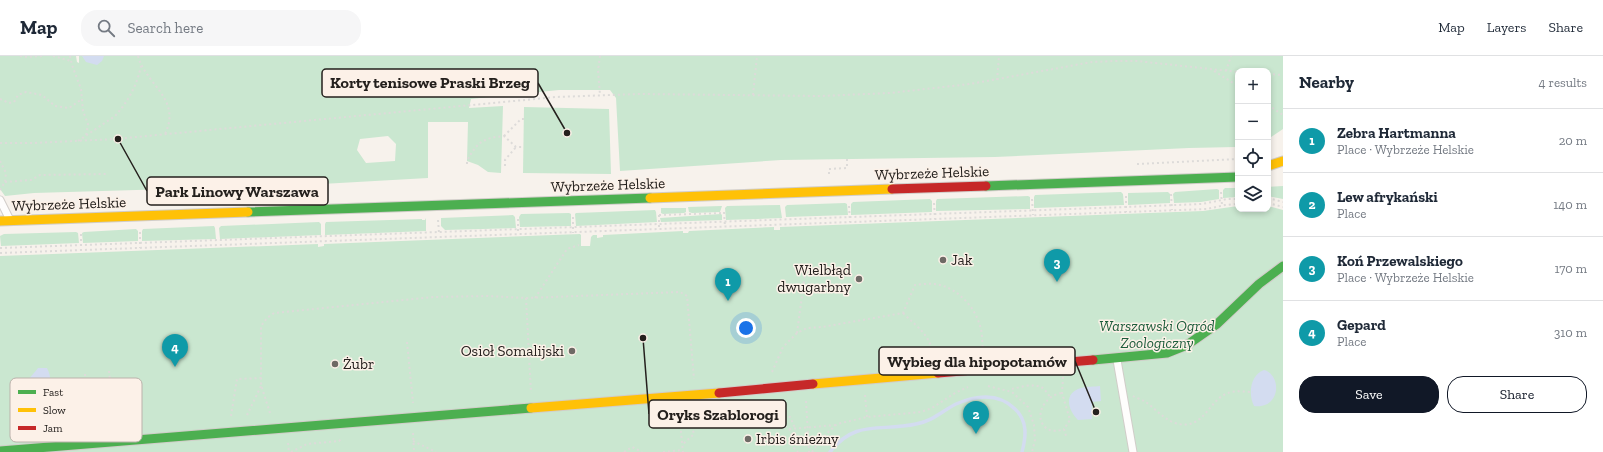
<!DOCTYPE html>
<meta charset="utf-8">
<style>
:root{--surface:#fff;--page:#f6f6f7;--text:#1f2937;--muted:#747a83;--line:#e0e1e3;--accent:#111827}
body{margin:0;font-family:"Zilla Slab",serif;background:var(--page);color:var(--text)}
.controls{position:absolute;right:12px;top:12px;display:grid;overflow:hidden;border-radius:8px;box-shadow:0 2px 6px #0003}
.controls button{width:36px;height:36px;display:grid;place-items:center;padding:0;border:0;border-bottom:1px solid var(--line);background:var(--surface);color:var(--text);font:20px sans-serif}
.you{position:absolute;left:746px;top:272px;width:14px;height:14px;margin:-10px;border:3px solid #fff;border-radius:50%;background:#1a73e8;box-shadow:0 0 0 6px #1a73e833}
.badge{display:grid;place-items:center;width:26px;height:26px;border-radius:50%;background:var(--accent);color:#fff;font-size:13px;font-weight:700}
.pin{position:absolute;translate:-50% -33px;filter:drop-shadow(0 1px 2px #0008)}
.pin::after{content:'';position:absolute;top:21px;width:14px;height:12px;background:inherit;clip-path:polygon(0 0,100% 0,50% 100%)}
.list{margin:0;padding:0;list-style:none}
h2{display:flex;justify-content:space-between;align-items:center;height:52px;margin:0;padding:0 16px;font-size:17px}
h2 small{font-size:13px;font-weight:400;color:var(--muted)}
.list li{display:grid;grid-template-columns:26px 1fr auto;gap:12px;align-items:center;box-sizing:border-box;height:64px;padding:0 16px;border-top:1px solid var(--line)}
.list b{display:block;font-size:15px;white-space:nowrap}
.list p{margin:0;font-size:13px;white-space:nowrap;color:var(--muted)}
.list em{font-size:13px;font-style:normal;color:var(--muted)}
.actions{display:flex;gap:8px;padding:12px 16px}
.actions a{flex:1;padding:9px 0;border:1px solid var(--accent);border-radius:16px;text-align:center;font-size:14px;color:var(--accent)}
.actions .main{background:var(--accent);color:#fff}
.icon{flex:none;width:22px;height:22px;fill:none;stroke:currentColor;stroke-width:2;stroke-linecap:round;stroke-linejoin:round}
.map{position:relative;flex:none;width:1283px;height:396px;overflow:hidden}
header{display:flex;align-items:center;gap:24px;box-sizing:border-box;height:56px;padding:0 20px;background:var(--surface);border-bottom:1px solid var(--line)}
header strong{font-size:19px}
nav{display:flex;gap:22px;margin-inline-start:auto;font-size:14px}
.search{width:280px;height:36px;background:var(--page);display:flex;align-items:center;gap:10px;box-sizing:border-box;padding:0 14px;border-radius:16px;color:var(--muted);font-size:15px}
main{display:flex}
aside{flex:1;background:var(--surface)}
.map>svg:first-child{display:block}
</style>
<header>
<strong>Map</strong>
<div class="search"><svg class="icon" aria-label="search" viewBox="0 0 24 24"><circle cx="10" cy="10" r="6"/><path d="M15 15l6 6"/></svg>Search here</div>
<nav><a>Map</a><a>Layers</a><a>Share</a></nav>
</header>
<main>
<div class="map">
<svg width="1283" height="396" viewBox="0 0 1283 396">
<rect width="100%" height="100%" fill="#f7f2ec"/>
<g fill="#cae7d0" fill-rule="evenodd">
<path d="M0,0H76L77,6L79,7V0H1283V73L1268,83V15H1238V91H1236L1189,92L995,101L781,104L620,115L616,42L610,34H559L471,43L469,52L503,50L501,117L488,116L478,109L467,105L468,66H428V122L304,129L34,137L5,140L0,133ZM388,80L396,88L395,105L366,107L357,94L360,83Z"/>
<polygon points="524,51 609,53 611,118 523,117"/>
<polygon points="1283,130 1283,143 1268,140 1268,131"/>
<polygon points="1225,132 1238,132 1238,141 1223,142 1223,134"/>
<polygon points="1217,133 1219,134 1219,143 1201,146 1174,147 1173,138 1175,136"/>
<polygon points="1121,136 1123,138 1124,149 1034,152 1034,141 1035,139"/>
<polygon points="1168,136 1170,138 1170,147 1128,149 1128,137"/>
<polygon points="1028,140 1030,141 1030,153 936,155 936,145 937,143"/>
<polygon points="930,143 932,145 932,156 851,159 851,148 853,146"/>
<polygon points="845,147 847,148 848,159 786,161 785,151 787,149"/>
<polygon points="780,149 782,162 726,164 725,152 727,150"/>
<polygon points="721,150 722,150 720,156 692,157 689,156 688,151"/>
<polygon points="1238,150 1238,153 1268,153 1268,150 1283,154 1283,396 0,396 0,200 318,188 318,191 324,190 324,188 580,178 581,179 581,190 590,190 591,181 593,179 597,179 597,182 603,181 603,179 683,175 683,177 688,177 689,175 774,171 774,174 780,174 780,171 1203,155"/>
<polygon points="661,152 686,152 686,156 684,157 663,158 661,157"/>
<polygon points="655,154 656,156 657,166 576,170 575,158 576,157"/>
<polygon points="569,157 571,158 571,170 520,171 519,161 521,158"/>
<polygon points="721,158 722,159 722,164 661,166 660,162"/>
<polygon points="513,159 515,161 516,172 445,174 441,170 441,162"/>
<polygon points="425,162 426,164 426,175 325,179 325,168 326,166 422,163 422,164 425,164"/>
<polygon points="319,166 321,168 321,179 220,183 219,172 221,170"/>
<polygon points="214,170 215,172 216,183 142,185 142,175 143,173"/>
<polygon points="136,173 138,175 138,185 83,187 82,177 84,176"/>
<polygon points="76,176 78,177 79,187 1,190 0,180 4,178"/>
</g>
<g fill="#d3dcf0">
<polygon points="82,0 104,0 102,5 97,9 86,6"/>
<path d="M38,312H47C52,321 51,331 46,340L32,345L26,353L23,354L18,352C15,334 28,325 38,312Z"/>
<path d="M1264,314C1282,319 1281,353 1254,350C1248,338 1250,319 1264,314Z"/>
<path d="M1100,330L1101,345L1092,346V363L1078,364C1068,354 1063,337 1081,332C1087,330 1094,331 1100,330Z"/>
</g>
<g fill="none" stroke-linecap="round" stroke-linejoin="round">
<path stroke="#d3dcf0" stroke-width="3.5" d="M830,396C855,363 881,376 916,368C933,365 942,355 956,348C977,339 999,337 1015,353C1028,365 1026,381 1022,396"/>
<g stroke="#d1cdc9" stroke-width="9">
<g id="lane">
<polyline points="0,144 9,162"/>
<polyline points="1117,304 1133,396"/>
</g>
</g>
<g stroke="#d1cdc9" stroke-width="11">
<g id="fast">
<polyline points="986,130 1238,121"/>
<polyline points="248,156 650,142"/>
<polyline points="1093,304 1167,297 1187,289 1217,268 1259,228 1283,210"/>
<polyline points="0,395 531,352"/>
</g>
</g>
<g stroke="#d1cdc9" stroke-width="11">
<g id="slow">
<polyline points="1268,110 1283,105"/>
<polyline points="650,142 892,133"/>
<polyline points="0,165 248,156"/>
<polyline points="813,328 938,317"/>
<polyline points="531,352 719,337"/>
</g>
</g>
<g stroke="#d1cdc9" stroke-width="11">
<g id="jam">
<polyline points="892,133 986,130"/>
<polyline points="938,317 1093,304"/>
<polyline points="719,337 813,328"/>
</g>
</g>
<g stroke="#dddbd9" stroke-width="2" stroke-dasharray="2 3" stroke-linecap="butt">
<polyline points="20,0 27,1 42,0"/>
<polyline points="53,0 71,5"/>
<polyline points="70,0 72,9 81,33 83,55 88,68 86,80"/>
<path d="M138,0C146,29 182,43 165,78"/>
<polyline points="600,0 598,14 600,39"/>
<polyline points="1214,15 1238,30"/>
<polyline points="1226,15 1231,0"/>
<polyline points="1268,18 1283,19"/>
<polyline points="997,24 999,0"/>
<polyline points="753,39 757,0"/>
<polyline points="0,43 9,47 14,46 18,39 26,36 42,39 55,50 69,52 82,43"/>
<polyline points="1268,49 1283,59"/>
<polyline points="504,80 521,63 524,63"/>
<path d="M78,85L115,60C128,46 137,29 141,10"/>
<polyline points="0,87 33,87 115,83 556,41 639,38 821,40 890,37 970,28 1092,6 1115,5 1137,5 1238,16"/>
<polyline points="0,105 6,117 5,126 0,134"/>
<path d="M467,108V105C477,86 483,82 504,80L516,91H523"/>
<polyline points="1137,108 1238,103"/>
<polyline points="505,110 505,104 516,91"/>
<polyline points="829,118 829,113 847,112 847,101"/>
<polyline points="5,126 31,124 40,119 106,118"/>
<polyline points="1221,136 1222,149"/>
<polyline points="1171,138 1172,154"/>
<polyline points="1126,140 1126,156"/>
<polyline points="1268,142 1283,146"/>
<polyline points="1032,143 1033,159"/>
<polyline points="934,147 935,163"/>
<polyline points="1268,147 1283,151"/>
<polyline points="849,150 850,166"/>
<polyline points="724,156 725,171"/>
<polyline points="659,159 724,157"/>
<polyline points="659,159 659,173"/>
<polyline points="573,161 573,177"/>
<polyline points="518,163 518,178"/>
<polyline points="438,164 439,177"/>
<polyline points="140,176 140,192"/>
<polyline points="81,178 81,194"/>
<polyline points="0,192 1126,151 1202,148 1227,143 1238,143"/>
<polyline points="0,197 1126,156 1207,153 1225,149 1238,148"/>
<polyline points="526,242 531,337"/>
<polyline points="535,242 567,193 579,189"/>
<path d="M903,257C919,273 931,279 934,303"/>
<polyline points="797,277 806,210"/>
<polyline points="407,286 413,347"/>
<polyline points="109,315 115,371"/>
<path d="M772,316L783,291L797,277L807,272L822,271L903,257L915,229C923,228 932,227 940,229C957,233 974,250 979,267C983,276 982,288 983,298"/>
<polyline points="85,318 90,371"/>
<polyline points="1063,321 1062,337 1070,364 1064,373 1066,380"/>
<polyline points="988,330 1012,336 1028,351 1034,369 1035,384 1032,396"/>
<path d="M1012,333C1021,331 1036,326 1044,333C1046,335 1048,338 1050,341"/>
<path d="M1061,337C1058,338 1053,339 1050,342C1032,356 1041,382 1064,373"/>
<polyline points="865,339 867,361"/>
<path d="M1133,340C1136,342 1141,343 1144,345C1154,351 1163,363 1175,367C1204,376 1208,344 1228,337C1235,334 1246,336 1253,336"/>
<polyline points="806,345 809,396"/>
<polyline points="679,355 683,396"/>
<polyline points="270,357 261,329 261,270 267,262 274,257 434,241 488,240 526,242 680,236 687,240 694,323"/>
<polyline points="755,357 758,348"/>
<polyline points="779,358 790,361 795,372"/>
<polyline points="247,359 261,330"/>
<polyline points="231,360 237,323 261,322"/>
<polyline points="679,364 686,365 691,368 694,378 682,389"/>
<polyline points="40,365 46,376"/>
<path d="M692,371L716,361L735,362L765,355H774L779,358C779,373 788,368 792,377C794,381 793,387 793,391L798,396"/>
<polyline points="789,373 836,369"/>
<polyline points="413,377 414,396"/>
<polyline points="413,385 436,396"/>
<polyline points="288,387 289,396"/>
<polyline points="291,396 307,388 339,385 341,383"/>
<polyline points="624,396 632,391 642,396"/>
<polyline points="663,396 682,394"/>
<polyline points="812,396 822,382 837,368 867,361 921,356 932,352 955,337 968,331"/>
</g>
<use href="#lane" stroke="#fefdfc" stroke-width="7"/>
<use href="#fast" stroke="#4caf50" stroke-width="9"/>
<use href="#slow" stroke="#ffc107" stroke-width="9"/>
<use href="#jam" stroke="#c62828" stroke-width="9"/>
</g>
<g fill="#6e6a65" stroke="#fcf1e8" stroke-width="1.5">
<circle cx="943" cy="204" r="4"/>
<circle cx="859" cy="223" r="4"/>
<circle cx="572" cy="295" r="4"/>
<circle cx="335" cy="308" r="4"/>
<circle cx="748" cy="383" r="4"/>
</g>
<g text-anchor="middle" stroke-width="3" stroke-linejoin="round" paint-order="stroke">
<g font-size="15" fill="#24201d" stroke="#fcf1e8">
<text transform="translate(932 117) rotate(-2)" y="5">Wybrzeże Helskie</text>
<text transform="translate(608 129) rotate(-2)" y="5">Wybrzeże Helskie</text>
<text transform="translate(69 148) rotate(-2)" y="5">Wybrzeże Helskie</text>
</g>
<g font-size="15" fill="#24201d" stroke="#fcf1e8" text-anchor="start">
<text x="951" y="209">Jak</text>
<text x="851" y="219" text-anchor="end">Wielbłąd<tspan x="851" dy="17">dwugarbny</tspan></text>
<text x="564" y="300" text-anchor="end">Osioł Somalijski</text>
<text x="343" y="313">Żubr</text>
<text x="756" y="388">Irbis śnieżny</text>
</g>
<g font-size="15" font-style="italic" fill="#1b5c3a" stroke="#fcf1e8">
<text x="1157" y="275">Warszawski Ogród<tspan x="1157" dy="17">Zoologiczny</tspan></text>
</g>
</g>
<rect x="10" y="322" width="132" height="64" rx="6" fill="#fcf1e8" stroke="#bbb2ab" stroke-width="1"/>
<rect x="18" y="334" width="18" height="4" fill="#4caf50"/>
<rect x="18" y="352" width="18" height="4" fill="#ffc107"/>
<rect x="18" y="370" width="18" height="4" fill="#c62828"/>
<g font-size="11" fill="#24201d">
<text x="43" y="340">Fast</text>
<text x="43" y="358">Slow</text>
<text x="43" y="376">Jam</text>
</g>
<path fill="none" stroke="#24201d" stroke-width="1.5" d="M567 77L538 27M118 83L147 135M1096 356L1075 305M643 282L649 358"/>
<g fill="#24201d" stroke="#fcf1e8" stroke-width="1.5">
<circle cx="567" cy="77" r="4"/>
<circle cx="118" cy="83" r="4"/>
<circle cx="1096" cy="356" r="4"/>
<circle cx="643" cy="282" r="4"/>
</g>
<g fill="#fcf1e8" stroke="#24201d" stroke-width="1.5">
<rect x="322" y="13" width="216" height="28" rx="4"/>
<rect x="147" y="121" width="181" height="28" rx="4"/>
<rect x="879" y="291" width="196" height="28" rx="4"/>
<rect x="649" y="344" width="137" height="28" rx="4"/>
</g>
<g font-size="16" text-anchor="middle" font-weight="bold" fill="#24201d">
<text x="430" y="32">Korty tenisowe Praski Brzeg</text>
<text x="237" y="141">Park Linowy Warszawa</text>
<text x="977" y="311">Wybieg dla hipopotamów</text>
<text x="718" y="364">Oryks Szablorogi</text>
</g>
</svg>
<div class="controls">
<button>+</button>
<button>−</button>
<button><svg class="icon" aria-label="locate" viewBox="0 0 24 24"><circle cx="12" cy="12" r="6"/><path d="M12 2v4M12 18v4M2 12h4M18 12h4"/></svg></button>
<button><svg class="icon" aria-label="layers" viewBox="0 0 24 24"><path d="M12 4l9 5-9 5-9-5zM3 14l9 5 9-5"/></svg></button>
</div>
<div class="you"></div>
<div class="pin badge" style="left:728px;top:245px;background:#0f9aa8">1</div>
<div class="pin badge" style="left:976px;top:378px;background:#0f9aa8">2</div>
<div class="pin badge" style="left:1057px;top:226px;background:#0f9aa8">3</div>
<div class="pin badge" style="left:175px;top:311px;background:#0f9aa8">4</div>
</div>
<aside>
<h2>Nearby<small>4 results</small></h2>
<ul class="list">
<li><span class="badge" style="background:#0f9aa8">1</span><div><b>Zebra Hartmanna</b><p>Place · Wybrzeże Helskie</p></div><em>20 m</em></li>
<li><span class="badge" style="background:#0f9aa8">2</span><div><b>Lew afrykański</b><p>Place</p></div><em>140 m</em></li>
<li><span class="badge" style="background:#0f9aa8">3</span><div><b>Koń Przewalskiego</b><p>Place · Wybrzeże Helskie</p></div><em>170 m</em></li>
<li><span class="badge" style="background:#0f9aa8">4</span><div><b>Gepard</b><p>Place</p></div><em>310 m</em></li>
</ul>
<div class="actions"><a class="main">Save</a><a>Share</a></div>
</aside>
</main>
